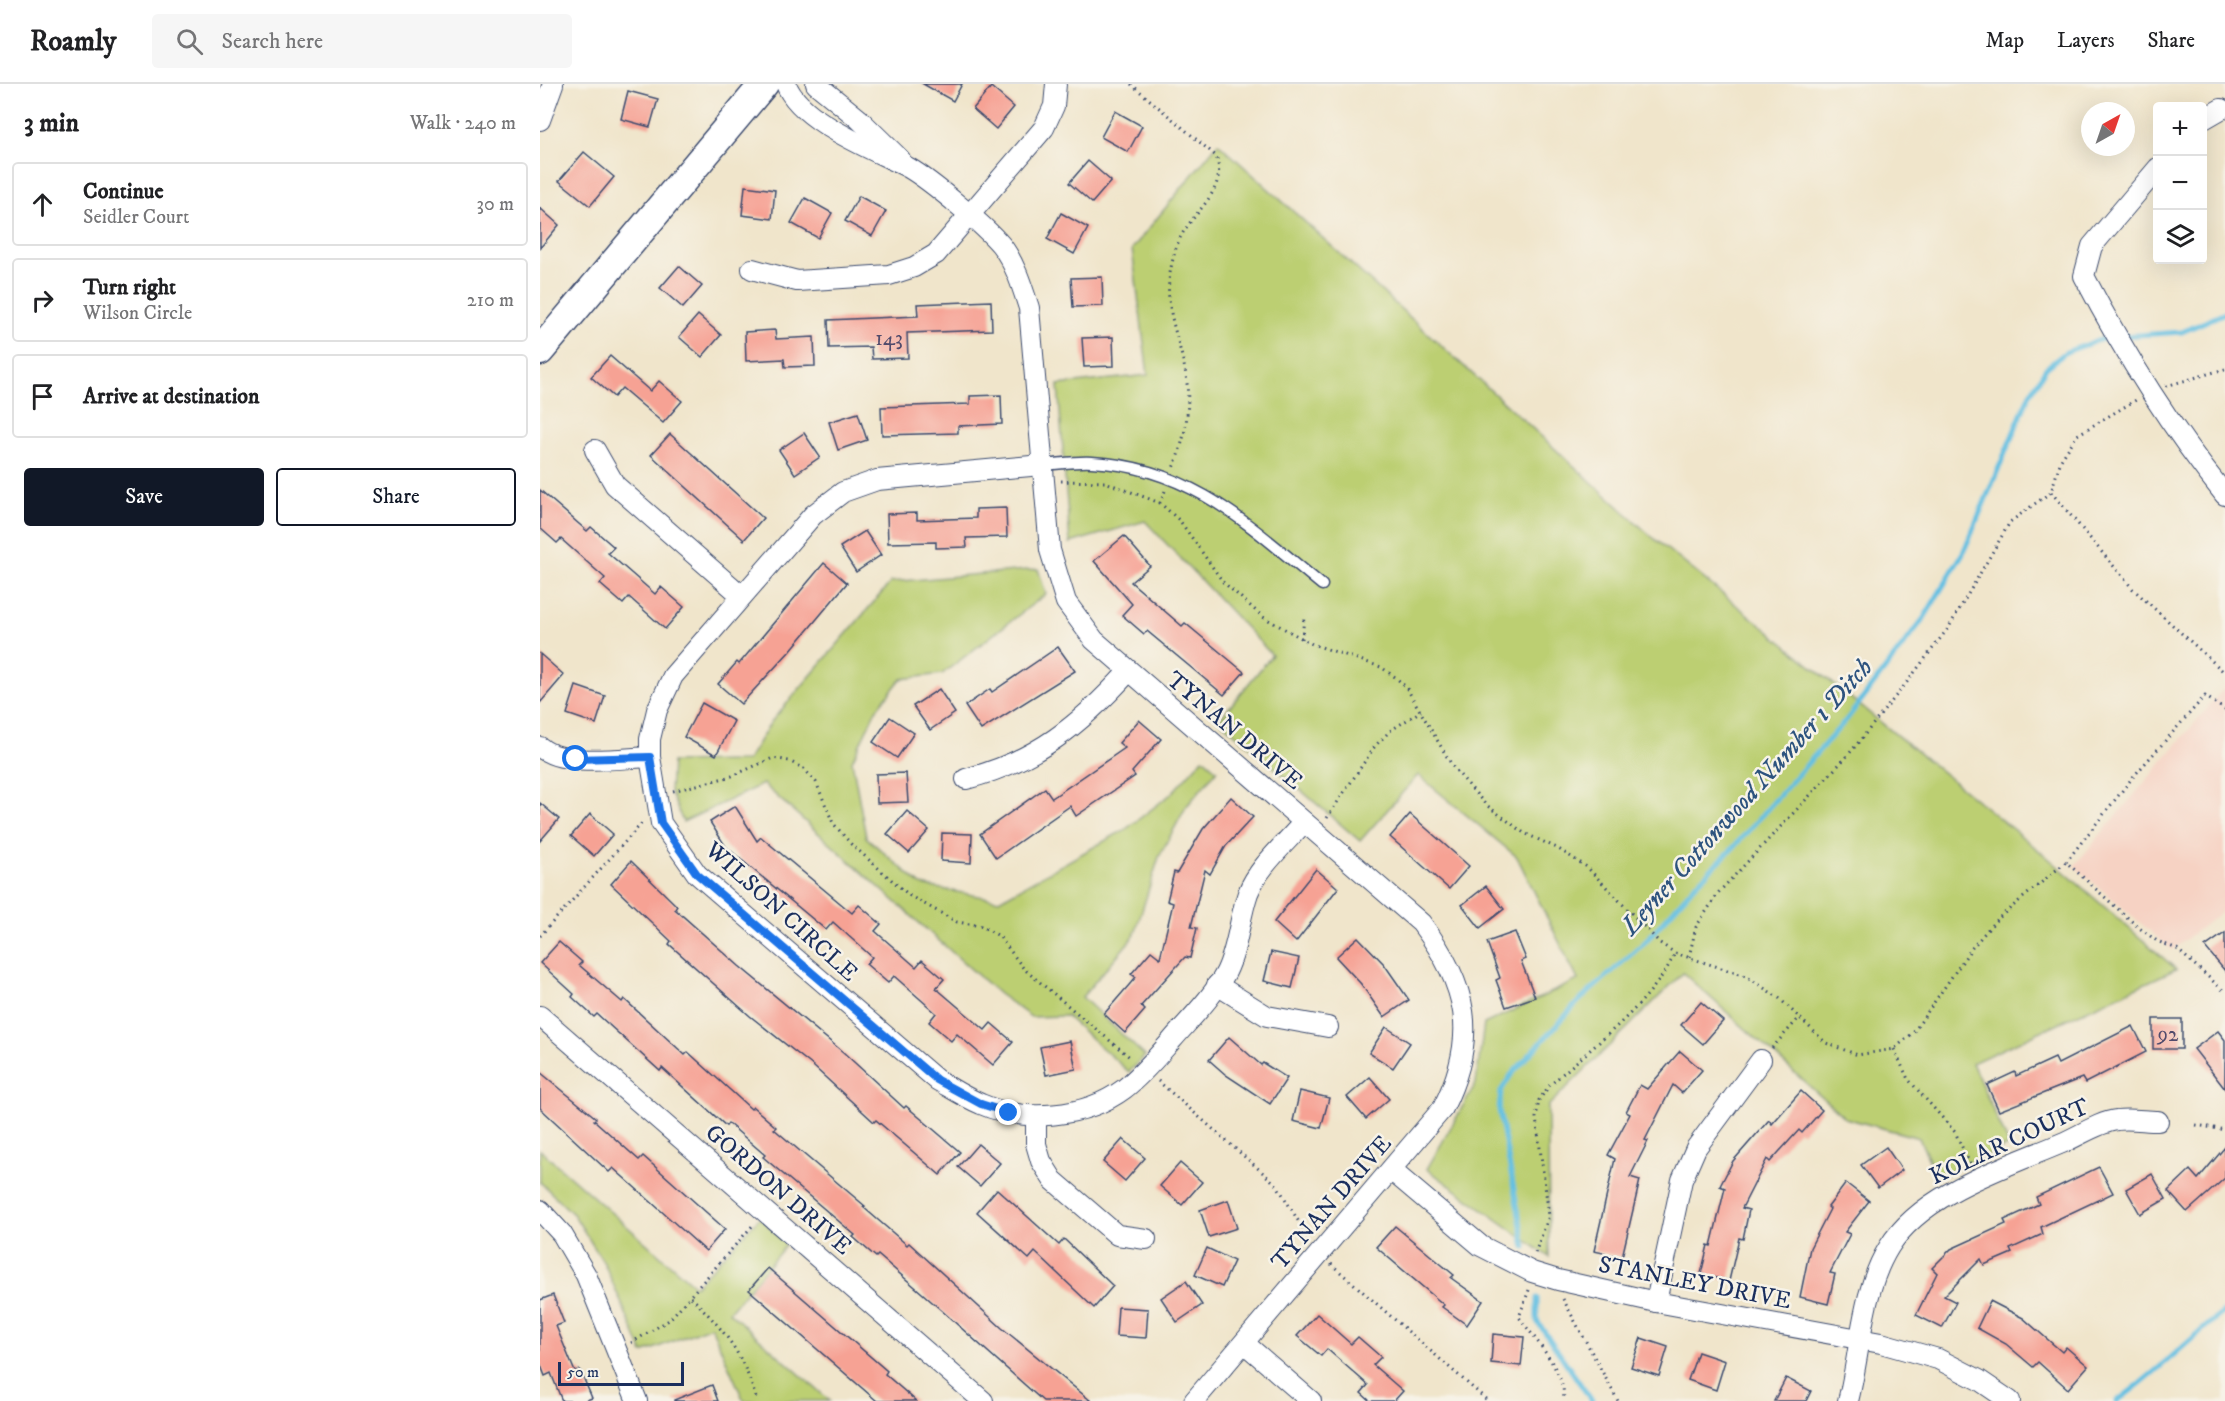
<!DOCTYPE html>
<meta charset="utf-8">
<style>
:root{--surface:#fff;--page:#f6f6f6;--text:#202124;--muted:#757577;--line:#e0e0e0;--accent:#111827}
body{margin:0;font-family:"IM FELL DW Pica",serif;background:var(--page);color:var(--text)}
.controls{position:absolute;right:18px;top:18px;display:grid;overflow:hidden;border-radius:6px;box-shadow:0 6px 24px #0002}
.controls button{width:54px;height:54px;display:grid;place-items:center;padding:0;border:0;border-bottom:2px solid var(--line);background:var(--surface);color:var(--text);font:30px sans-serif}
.compass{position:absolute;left:1541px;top:18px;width:54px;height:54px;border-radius:50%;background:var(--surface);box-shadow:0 6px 24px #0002;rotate:40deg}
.scale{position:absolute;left:18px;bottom:15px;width:126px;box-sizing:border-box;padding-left:6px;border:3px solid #1b2f5e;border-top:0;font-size:16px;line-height:21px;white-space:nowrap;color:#1b2f5e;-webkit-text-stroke:4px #f7f3e8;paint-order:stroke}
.stop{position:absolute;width:18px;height:18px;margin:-14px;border:4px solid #1a73e8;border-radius:50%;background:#fff}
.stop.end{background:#1a73e8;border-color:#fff;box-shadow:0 2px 6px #0008}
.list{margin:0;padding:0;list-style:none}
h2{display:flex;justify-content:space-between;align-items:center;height:78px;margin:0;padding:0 24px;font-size:26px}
h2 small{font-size:20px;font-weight:400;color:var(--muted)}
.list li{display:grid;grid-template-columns:39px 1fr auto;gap:18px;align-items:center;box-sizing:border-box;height:84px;margin:0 12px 12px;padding:0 12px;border:2px solid var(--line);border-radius:6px}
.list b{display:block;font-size:22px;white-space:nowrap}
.list p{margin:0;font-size:20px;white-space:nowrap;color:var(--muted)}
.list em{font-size:20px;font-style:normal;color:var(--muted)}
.actions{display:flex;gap:12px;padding:18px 24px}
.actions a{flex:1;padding:14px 0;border:2px solid var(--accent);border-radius:6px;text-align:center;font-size:21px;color:var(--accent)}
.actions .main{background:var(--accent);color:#fff}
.icon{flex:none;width:33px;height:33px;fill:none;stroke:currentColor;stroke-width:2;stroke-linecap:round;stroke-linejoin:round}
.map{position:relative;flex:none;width:1685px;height:1317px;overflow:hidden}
header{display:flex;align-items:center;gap:36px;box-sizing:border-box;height:84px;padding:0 30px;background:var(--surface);border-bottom:2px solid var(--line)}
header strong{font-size:28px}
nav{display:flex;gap:33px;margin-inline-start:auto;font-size:21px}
.search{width:420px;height:54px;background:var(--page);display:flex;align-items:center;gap:15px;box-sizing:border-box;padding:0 21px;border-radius:6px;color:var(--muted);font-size:22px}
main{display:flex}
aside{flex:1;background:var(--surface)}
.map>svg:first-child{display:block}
</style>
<header>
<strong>Roamly</strong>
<div class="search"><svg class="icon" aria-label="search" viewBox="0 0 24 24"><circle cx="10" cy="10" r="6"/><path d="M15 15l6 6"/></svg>Search here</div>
<nav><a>Map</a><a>Layers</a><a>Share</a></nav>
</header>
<main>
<aside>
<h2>3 min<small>Walk · 240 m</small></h2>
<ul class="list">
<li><svg class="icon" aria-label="ahead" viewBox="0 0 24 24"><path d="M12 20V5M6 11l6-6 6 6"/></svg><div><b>Continue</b><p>Seidler Court</p></div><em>30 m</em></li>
<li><svg class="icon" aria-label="right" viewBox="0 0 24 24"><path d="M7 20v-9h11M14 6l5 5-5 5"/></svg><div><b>Turn right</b><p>Wilson Circle</p></div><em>210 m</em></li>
<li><svg class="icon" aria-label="arrive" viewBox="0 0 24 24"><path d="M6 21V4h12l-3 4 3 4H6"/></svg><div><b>Arrive at destination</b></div></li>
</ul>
<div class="actions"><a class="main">Save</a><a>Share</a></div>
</aside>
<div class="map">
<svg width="1685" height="1317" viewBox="0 0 1685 1317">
<rect width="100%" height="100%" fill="#f7f3e8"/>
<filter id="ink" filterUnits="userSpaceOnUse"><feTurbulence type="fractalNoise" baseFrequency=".0167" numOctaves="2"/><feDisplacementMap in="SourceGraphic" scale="12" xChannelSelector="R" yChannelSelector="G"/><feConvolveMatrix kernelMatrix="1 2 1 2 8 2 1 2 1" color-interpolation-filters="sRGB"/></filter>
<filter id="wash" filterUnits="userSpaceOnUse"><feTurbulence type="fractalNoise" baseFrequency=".008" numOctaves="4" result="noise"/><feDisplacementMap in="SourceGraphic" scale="24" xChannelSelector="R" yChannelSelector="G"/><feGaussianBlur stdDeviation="1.35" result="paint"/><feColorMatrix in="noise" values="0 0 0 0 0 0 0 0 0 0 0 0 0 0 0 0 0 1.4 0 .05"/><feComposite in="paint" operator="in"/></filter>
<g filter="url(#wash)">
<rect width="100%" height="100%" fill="#f0e5cb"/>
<polygon fill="#f6d2c3" points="1685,603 1685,825 1632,866 1534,782"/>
<g fill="#bccf72" stroke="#6c7f68" stroke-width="1.5">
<polygon points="678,59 1111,452 1507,773 1636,885 1432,979 1469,1061 1397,1094 1379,1054 1305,1034 1143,889 1008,1022 1009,1173 887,1085 936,999 944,940 1038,896 977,773 878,691 820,757 679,636 732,571 605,437 530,459 518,301 608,291 592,165"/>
<polygon points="498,485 506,510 402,590 361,595 336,626 312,677 326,753 381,801 459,816 586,745 631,710 663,674 677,686 646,723 619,773 594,852 542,913 605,972 589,988 526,932 491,933 459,910 223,700 143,738 130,707 132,678 207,677 231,638 351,498"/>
<polygon points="0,1066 155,1202 220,1133 246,1161 189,1228 290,1317 204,1317 171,1242 103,1269 64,1179 34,1131 0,1098"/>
</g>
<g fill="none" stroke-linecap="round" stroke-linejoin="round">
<g stroke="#64c0e2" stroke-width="5">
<polyline points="1583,252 1642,248 1685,229"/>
<polyline points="985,1163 959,1026 961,1007 971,991 1038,918 1105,858 1155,801 1192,765 1307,635 1384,534 1423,469 1489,312 1506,284 1526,268 1571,252"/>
<polyline points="997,1214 997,1237 1052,1317"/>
<path d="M1577,1317C1616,1290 1648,1256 1685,1227"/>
</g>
</g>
<g id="blocks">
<g fill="#f6a294">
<polygon points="383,0 422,0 413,17"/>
<polygon points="451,3 474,23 456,45 433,25"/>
<polygon points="88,7 118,15 110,43 81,35"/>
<polygon points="575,27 602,42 588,68 561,53"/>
<polygon points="44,68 74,93 50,122 19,97"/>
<polygon points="548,77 571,97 552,119 529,99"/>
<polygon points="205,102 235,106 232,135 202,131"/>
<polygon points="319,112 346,127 332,152 305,137"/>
<polygon points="265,114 292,129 278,154 251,139"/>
<polygon points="0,124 19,141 0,164"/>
<polygon points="521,129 548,144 534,170 507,155"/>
<polygon points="139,182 162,202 143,224 120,204"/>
<polygon points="562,193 563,222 533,223 531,194"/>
<polygon points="451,217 452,246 367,249 368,274 332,275 331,263 289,264 288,236 378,232 377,220"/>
<polygon points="158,231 181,251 162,273 139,253"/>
<polygon points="235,246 236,255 274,253 275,282 245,283 244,275 206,277 205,248"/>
<polygon points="573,253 574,282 544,283 542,254"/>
<polygon points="70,272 110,307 119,297 142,317 123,339 82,304 74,313 51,293"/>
<polygon points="461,311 462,340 418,342 418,349 342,351 341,323 430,320 430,312"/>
<polygon points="318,329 327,356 298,366 289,338"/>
<polygon points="264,349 280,373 255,390 239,366"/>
<polygon points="130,350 223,434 204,456 111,371"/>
<polygon points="0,406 47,447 51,443 74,463 68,469 115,510 121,503 144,523 125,545 89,513 83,520 60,500 65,494 21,455 17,459 0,444"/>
<polygon points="466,424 467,453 426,454 427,463 396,464 396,458 348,459 347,430 377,429 377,436 436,434 436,425"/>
<polygon points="325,447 341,471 316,488 300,463"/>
<polygon points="584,452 610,482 591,498 642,542 645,539 704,588 684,611 607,547 604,550 582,531 592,520 554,477"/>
<polygon points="284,479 307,499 250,567 201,620 178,600 197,578 199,580"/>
<polygon points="518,563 535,587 441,646 425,622 450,605 452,608"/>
<polygon points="0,570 24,591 0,619"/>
<polygon points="36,602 65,612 56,640 27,630"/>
<polygon points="399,605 415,629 390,646 373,622"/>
<polygon points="162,619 194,637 176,671 144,653"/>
<polygon points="350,633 374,649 357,674 333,658"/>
<polygon points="599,636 621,655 592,688 595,692 536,732 530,722 456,774 440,750 505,704 512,714 585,664 579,659"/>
<polygon points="366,689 368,718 337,719 336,690"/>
<polygon points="691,713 713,733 686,762 670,790 665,786 651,843 657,844 650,874 645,873 601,922 605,926 585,949 564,930 596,893 591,890 611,867 620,874 633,819 627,817 634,788 637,789 663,745"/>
<polygon points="0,719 19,735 0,757"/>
<polygon points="195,722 217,757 221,753 312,829 319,821 341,840 335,847 376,883 382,876 404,895 396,904 445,946 451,939 473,958 453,981 417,950 411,957 389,938 396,929 354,892 348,899 326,880 332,873 293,838 286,846 186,763 170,738"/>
<polygon points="367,727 389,746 369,769 347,750"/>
<polygon points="50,730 73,750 54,772 31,752"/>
<polygon points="870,730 929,782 909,805 850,753"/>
<polygon points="402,749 432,750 431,779 401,777"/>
<polygon points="91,777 137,822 135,825 199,882 303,968 364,1024 366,1022 420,1068 400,1091 336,1036 334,1038 273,982 210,932 129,860 131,857 71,800"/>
<polygon points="776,785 798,804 756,858 734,838"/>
<polygon points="946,802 964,825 940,844 922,821"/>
<polygon points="975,848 986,875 981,877 995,913 966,923 956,896 960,894 947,858"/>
<polygon points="1685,849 1685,887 1665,863"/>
<polygon points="818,853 844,880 869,916 844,933 821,900 796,873"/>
<polygon points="19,858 42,878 39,881 82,918 84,915 145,971 148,968 211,1025 213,1023 236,1043 234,1045 325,1122 323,1123 367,1161 369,1159 462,1244 551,1317 503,1317 382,1209 338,1171 336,1173 313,1153 315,1151 223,1073 225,1071 188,1039 186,1042 122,984 120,987 57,930 54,933 32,913 34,910 0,879"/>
<polygon points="731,868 759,874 752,904 724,897"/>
<polygon points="1161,918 1183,937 1163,960 1141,941"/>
<rect x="1613" y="935" width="29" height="30"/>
<polygon points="1593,942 1606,968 1545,999 1542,994 1459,1027 1447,1001 1475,988 1476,992 1515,974 1518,980"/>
<polygon points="846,943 870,959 853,984 829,969"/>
<polygon points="1678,947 1685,956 1685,1005 1654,965"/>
<polygon points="689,953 721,981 723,979 747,994 730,1020 686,991 669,976"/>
<polygon points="530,957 536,985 506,991 500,963"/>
<polygon points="1140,967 1162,986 1142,1009 1133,1001 1105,1056 1108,1057 1090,1093 1100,1096 1082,1173 1054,1167 1075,1075 1068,1071 1090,1030 1086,1028 1100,1001 1107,1005"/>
<polygon points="0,988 56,1034 54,1036 99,1076 103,1072 185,1145 166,1167 73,1084 69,1088 0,1024"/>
<polygon points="830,993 849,1015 826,1035 807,1013"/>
<polygon points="760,1007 789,1014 781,1044 753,1037"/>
<polygon points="1261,1007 1282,1026 1262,1049 1259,1046 1230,1078 1227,1075 1202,1124 1209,1126 1203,1155 1199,1154 1189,1197 1161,1190 1168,1161 1171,1162 1185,1104 1180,1102 1193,1077 1229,1036 1232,1040"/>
<polygon points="583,1055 605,1074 585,1097 563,1078"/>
<polygon points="438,1060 460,1079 440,1102 418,1083"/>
<polygon points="1346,1063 1362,1086 1338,1104 1321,1081"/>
<polygon points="1685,1063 1685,1094 1647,1128 1628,1107 1650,1086 1658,1095"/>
<polygon points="640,1079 662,1098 642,1121 620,1102"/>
<polygon points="1559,1083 1573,1109 1501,1143 1503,1150 1470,1165 1472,1169 1444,1181 1441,1175 1404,1212 1416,1218 1402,1244 1376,1231 1397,1189 1392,1184 1411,1165 1466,1140 1464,1136 1499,1120 1496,1113"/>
<polygon points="1612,1090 1626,1115 1600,1130 1586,1105"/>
<polygon points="1306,1099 1329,1117 1305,1148 1310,1150 1290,1189 1295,1190 1288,1220 1260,1213 1270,1164 1290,1125 1288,1123"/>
<polygon points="457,1105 519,1161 524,1155 573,1202 554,1224 495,1168 489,1175 437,1128"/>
<polygon points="688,1116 697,1144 669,1153 660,1126"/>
<polygon points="855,1142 914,1191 911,1194 943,1217 927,1241 902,1223 904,1221 836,1163"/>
<polygon points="667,1164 694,1177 682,1203 655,1191"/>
<polygon points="228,1184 347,1287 345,1290 376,1317 337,1317 209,1206"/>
<polygon points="646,1197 662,1221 637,1238 621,1214"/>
<polygon points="13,1211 24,1239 16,1242 35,1288 40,1286 52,1314 44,1317 22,1317 11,1289 5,1292 0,1279 0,1216"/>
<polygon points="1450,1217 1483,1234 1522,1268 1526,1263 1548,1282 1528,1305 1498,1278 1493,1283 1466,1260 1437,1244"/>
<polygon points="578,1223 608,1225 606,1254 576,1252"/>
<polygon points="777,1230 811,1260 818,1253 841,1273 833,1281 863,1307 854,1317 830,1317 821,1309 828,1301 787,1265 781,1272 757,1252"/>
<polygon points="953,1250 984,1253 981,1282 951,1279"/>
<polygon points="1101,1254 1128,1263 1119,1292 1091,1283"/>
<polygon points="1158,1268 1185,1277 1176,1306 1148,1296"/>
<polygon points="1246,1294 1271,1307 1266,1317 1234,1317"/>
<polygon points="172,1301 178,1317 134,1317 134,1316"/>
</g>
</g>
</g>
<g filter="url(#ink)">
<use href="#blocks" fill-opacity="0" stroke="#3b4a6e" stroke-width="1.5"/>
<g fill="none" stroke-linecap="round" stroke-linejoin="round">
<g stroke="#3b4a6e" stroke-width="13">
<path id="lane" d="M502,381C519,380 536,377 552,378C651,383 710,442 782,501"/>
</g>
<g stroke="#3b4a6e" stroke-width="22">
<g id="street">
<path d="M246,0C260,38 335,66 369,84C391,97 444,141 461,161C475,179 482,202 489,224L510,466L526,518L554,556L881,839C928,902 939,952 903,1024L654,1317"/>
<polyline points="276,0 319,35 360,75"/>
<polyline points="0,36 13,0"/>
<polyline points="1662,36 1681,25"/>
<path d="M1618,84L1552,162L1544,192C1584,269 1631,344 1685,411"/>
<polyline points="212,185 257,197 349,191 374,183 396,170 504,44 514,22 516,0"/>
<polyline points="55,366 75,401 202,512"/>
<path d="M502,381L337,396L303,408L273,431L133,592L117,626L110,655V673L121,739L157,790L397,996C411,1004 426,1014 441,1020C484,1039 545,1034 584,1005C602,991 617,973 632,956C650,935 673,913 686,888C698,864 699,835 708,809C718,783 746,759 764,738"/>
<path d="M0,663C23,683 80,674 110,673"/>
<path d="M426,695C496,677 540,641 588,588"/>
<polyline points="677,901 727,932 788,943"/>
<polyline points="0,932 443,1317"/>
<polyline points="496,1032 496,1060 501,1077 513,1096 577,1151 606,1155"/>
<polyline points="851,1086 941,1162 992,1188 1018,1196 1116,1218 1341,1259 1398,1275 1439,1296 1470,1317"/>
<polyline points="0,1126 22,1150 46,1191 97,1317"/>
<polyline points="1116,1218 1142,1096 1156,1064 1221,976"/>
<polyline points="704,1259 771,1317"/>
<path d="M1308,1317C1321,1267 1321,1208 1349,1163C1382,1109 1466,1083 1522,1059C1539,1052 1559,1038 1577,1036C1590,1034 1605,1037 1618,1037"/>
</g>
</g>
<g stroke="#3b4a6e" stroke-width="31">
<polyline id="secondary" points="0,267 224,0"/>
</g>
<g stroke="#3b4a6e" stroke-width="3" stroke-dasharray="1.5 4.5" stroke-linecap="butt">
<path d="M591,0L676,72C688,106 656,125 641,152C635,164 631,181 629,196C626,224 638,254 644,281C652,316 647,352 633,384"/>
<polyline points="1626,302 1685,285"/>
<polyline points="521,397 565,398 620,419"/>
<polyline points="625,407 620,419 640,437 683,498 723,533 772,560 841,583 855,593 866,603 913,683 945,720 984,749 1017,764 1047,783 1120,859 1135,869 1206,892 1239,914 1286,959 1318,971 1354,965 1373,949 1431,865 1455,837 1526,778 1598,843 1617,857 1637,865 1685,908"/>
<polyline points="1511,408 1593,505 1685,589"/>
<polyline points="762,555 764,533"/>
<polyline points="133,707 192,692 233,674 249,677 264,685 276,698 293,739 311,760 370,812 417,838 441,842 459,852 484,885 592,975"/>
<polyline points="787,734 835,662 850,647 881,627"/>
<polyline points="1526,778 1593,693 1665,612 1685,626"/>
<polyline points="0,852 103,738"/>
<polyline points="1149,873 1156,843 1179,808 1309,670 1368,597 1409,543 1470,438 1511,408 1521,376 1537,351 1596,316"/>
<polyline points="1232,964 1259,934"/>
<polyline points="1354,965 1368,995 1415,1048 1430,1080"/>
<polyline points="618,997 737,1101 769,1155"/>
<polyline points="1656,1041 1685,1046"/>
<path d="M995,1169L1009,1132L996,1034L999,1016L1009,1002C1049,965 1113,919 1135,869"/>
<polyline points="791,1180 948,1317"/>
<path d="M989,1206L979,1233C993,1253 1029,1292 1023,1317"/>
<path d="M151,1213C186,1248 202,1268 217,1317"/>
<polyline points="1023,1215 1078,1317"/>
<polyline points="91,1259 129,1236 214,1140"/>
</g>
<use href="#lane" stroke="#fff" stroke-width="10"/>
<use href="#street" stroke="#fff" stroke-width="20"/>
<use href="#secondary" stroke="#fff" stroke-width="28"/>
</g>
</g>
<g fill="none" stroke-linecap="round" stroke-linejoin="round" filter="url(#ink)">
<polyline stroke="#1a73e8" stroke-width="8" points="36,675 110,673 121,739 157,790 397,996 441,1020 469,1029"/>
</g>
<g text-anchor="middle" stroke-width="5" stroke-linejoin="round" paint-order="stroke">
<g font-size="21" fill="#524c6c">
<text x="349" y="261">143</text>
<text x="1628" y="957">92</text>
</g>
<g font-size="24" fill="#1b2f5e" stroke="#f7f3e8">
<text transform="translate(695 646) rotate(40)" y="8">TYNAN DRIVE</text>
<text transform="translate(242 827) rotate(42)" y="8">WILSON CIRCLE</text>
<text transform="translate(1469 1057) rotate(-25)" y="8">KOLAR COURT</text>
<text transform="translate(239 1105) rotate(41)" y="8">GORDON DRIVE</text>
<text transform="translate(791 1118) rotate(-49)" y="8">TYNAN DRIVE</text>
<text transform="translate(1155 1198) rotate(11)" y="8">STANLEY DRIVE</text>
</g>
<g font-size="26" font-style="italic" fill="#2d537f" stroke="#f7f3e8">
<text transform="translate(1206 712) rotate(-48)" y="9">Leyner Cottonwood Number 1 Ditch</text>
</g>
</g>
</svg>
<div class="controls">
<button>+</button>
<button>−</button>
<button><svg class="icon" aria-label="layers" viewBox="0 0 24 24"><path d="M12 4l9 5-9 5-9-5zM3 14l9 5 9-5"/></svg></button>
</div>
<svg class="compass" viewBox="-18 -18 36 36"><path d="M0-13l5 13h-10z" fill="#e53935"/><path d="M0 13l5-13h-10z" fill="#757577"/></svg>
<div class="scale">50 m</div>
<div class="stop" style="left:36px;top:675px"></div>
<div class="stop end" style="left:469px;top:1029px"></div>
</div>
</main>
